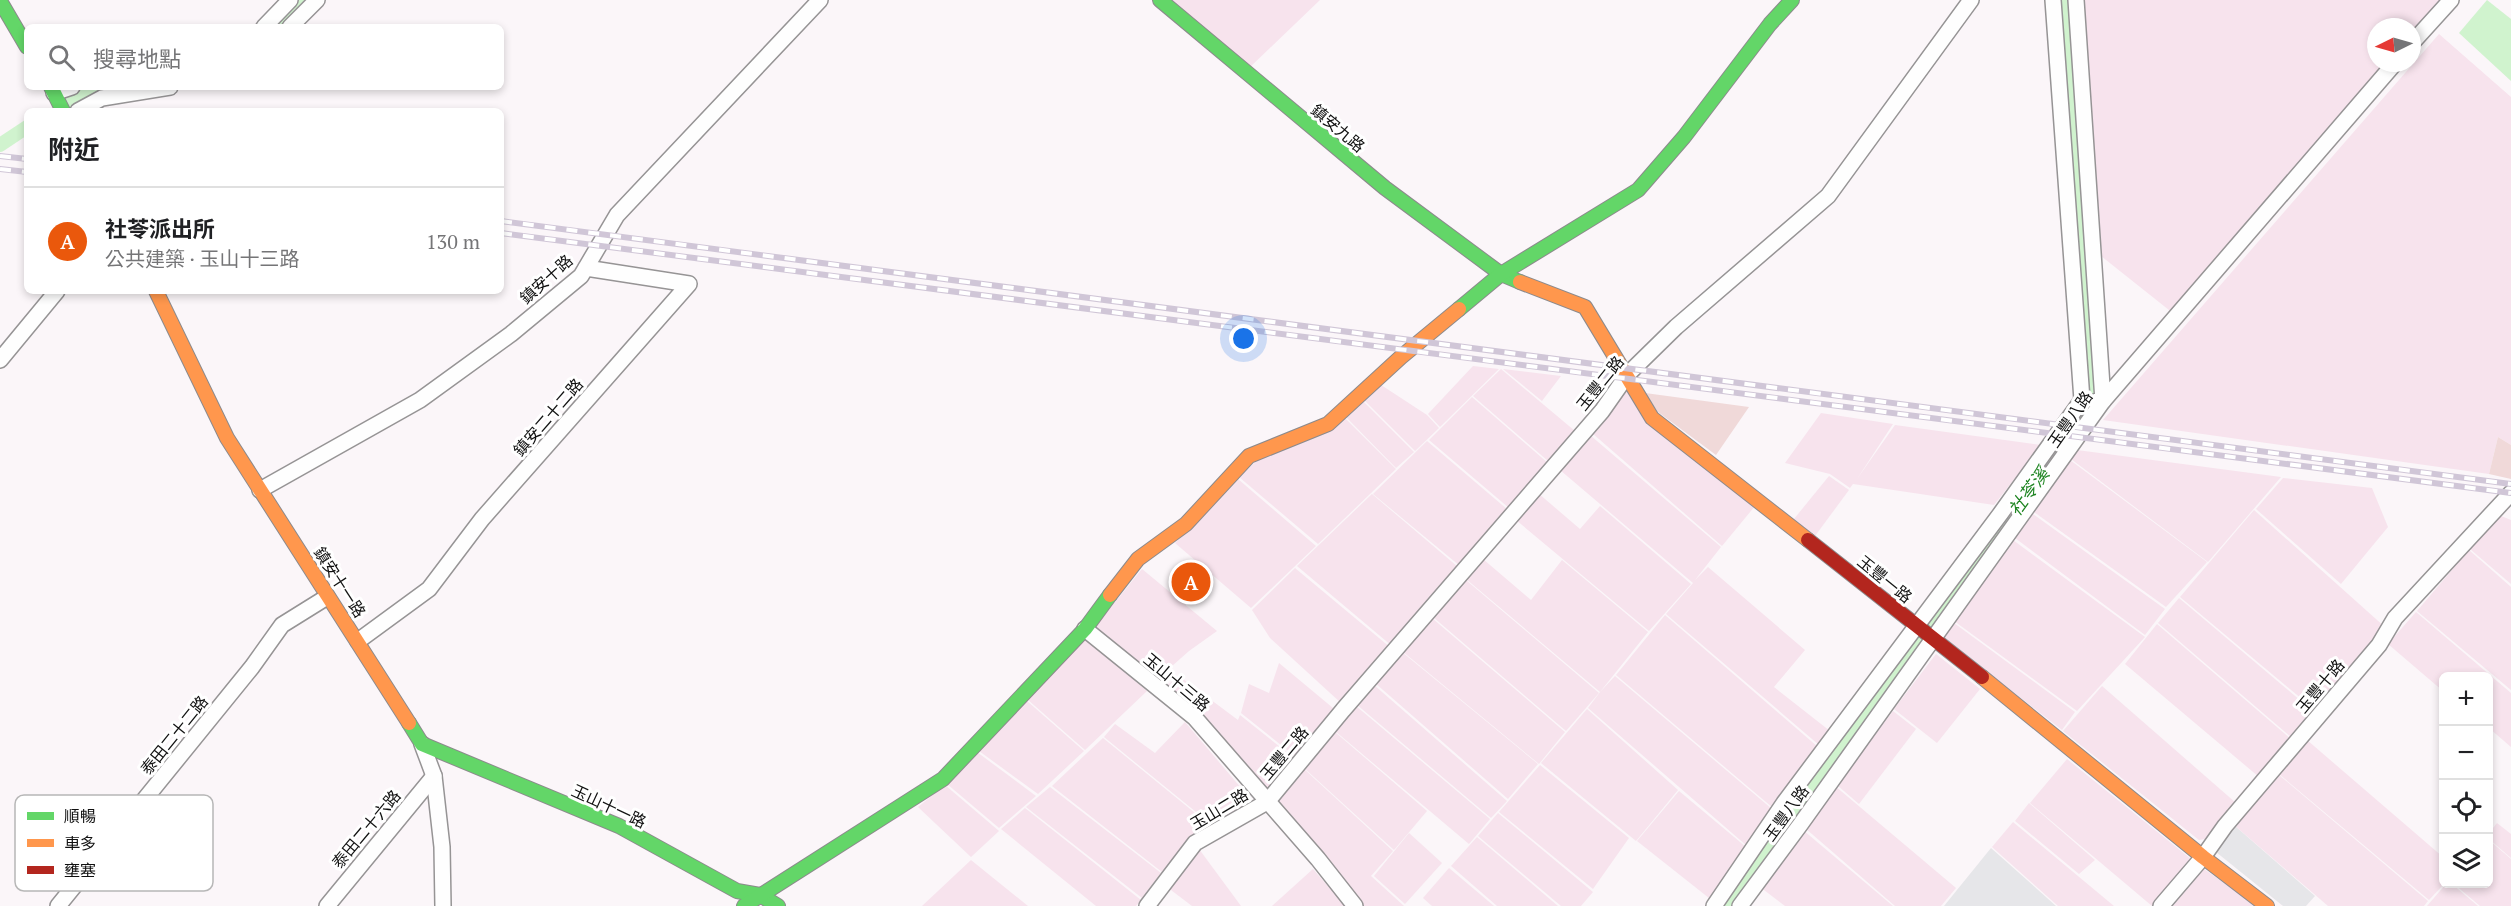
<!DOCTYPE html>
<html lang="zh-TW">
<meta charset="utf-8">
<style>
:root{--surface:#fff;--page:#f6f6f6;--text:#202124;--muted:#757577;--line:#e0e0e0;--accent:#ea580c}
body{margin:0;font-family:"PT Serif","Noto Sans TC",serif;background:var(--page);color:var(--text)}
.controls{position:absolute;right:18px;bottom:18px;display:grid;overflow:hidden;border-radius:9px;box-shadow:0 3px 9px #0003}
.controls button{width:54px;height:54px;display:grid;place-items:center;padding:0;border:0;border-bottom:2px solid var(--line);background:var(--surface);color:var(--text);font:30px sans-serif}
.compass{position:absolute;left:2367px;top:18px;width:54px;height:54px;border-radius:50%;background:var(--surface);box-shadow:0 3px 9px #0003;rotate:265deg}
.you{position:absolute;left:1244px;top:339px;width:21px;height:21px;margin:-15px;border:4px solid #fff;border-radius:50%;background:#1a73e8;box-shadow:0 0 0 9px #1a73e833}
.badge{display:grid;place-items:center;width:39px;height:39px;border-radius:50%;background:var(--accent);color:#fff;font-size:20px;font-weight:700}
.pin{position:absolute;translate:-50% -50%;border:3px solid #fff;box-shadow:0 2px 6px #0006}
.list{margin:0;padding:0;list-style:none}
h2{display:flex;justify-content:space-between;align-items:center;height:78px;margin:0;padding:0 24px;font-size:26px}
h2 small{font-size:20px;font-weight:400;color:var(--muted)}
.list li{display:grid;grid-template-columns:39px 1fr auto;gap:18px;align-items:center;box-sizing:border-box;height:108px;padding:0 24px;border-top:2px solid var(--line)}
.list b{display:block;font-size:22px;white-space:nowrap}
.list p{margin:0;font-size:20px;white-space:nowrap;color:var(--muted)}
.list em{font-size:20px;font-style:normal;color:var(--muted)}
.icon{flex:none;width:33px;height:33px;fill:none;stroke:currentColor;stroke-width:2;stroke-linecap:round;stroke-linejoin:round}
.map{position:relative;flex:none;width:2511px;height:906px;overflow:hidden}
.search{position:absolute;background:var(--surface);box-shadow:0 3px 9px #0003;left:24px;top:24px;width:480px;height:66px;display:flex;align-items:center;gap:15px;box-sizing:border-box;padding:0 21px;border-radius:9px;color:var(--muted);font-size:22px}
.panel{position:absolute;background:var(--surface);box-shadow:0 3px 9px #0003;left:24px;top:108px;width:480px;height:186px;border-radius:9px}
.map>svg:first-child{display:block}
</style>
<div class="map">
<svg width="2511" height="906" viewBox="0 0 2511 906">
<rect width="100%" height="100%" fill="#fbf6f9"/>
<g fill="#e6e6e9">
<polygon points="2234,825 2315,896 2306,906 2283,906 2216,852"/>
<polygon points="1991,848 2056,906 1944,906"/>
</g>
<g fill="#f7e3ed">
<polygon points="1165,0 1320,0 1247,70"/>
<polygon points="2077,0 2442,0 2412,35 2412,27 2376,27 2376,63 2388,63 2174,314 2096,252"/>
<polygon points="2439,34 2511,97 2511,445 2498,437 2489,474 2103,420"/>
<polygon points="1473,366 1499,369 1440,427 1428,414"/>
<polygon points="1501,369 1575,431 1548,461 1473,396"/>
<polygon points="1503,369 1561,376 1542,401"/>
<polygon points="1378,383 1427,415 1439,428 1415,451 1363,399"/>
<polygon points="1629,387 1755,506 1722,546 1592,433"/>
<polygon points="1472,397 1548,463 1509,508 1429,440"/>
<polygon points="1362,400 1414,452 1396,468 1346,417"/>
<polygon points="1821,413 1893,424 1857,479 1895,425 2041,445 1994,505 1853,484 1850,488 1830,474 1785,463"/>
<polygon points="1345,418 1396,469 1318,544 1239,477 1260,458"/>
<polygon points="1590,435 1721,547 1695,580 1708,567 1805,650 1774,687 1830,731 1819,745 1666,614 1693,583 1560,470"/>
<polygon points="1427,441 1508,510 1460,566 1373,494"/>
<polygon points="2077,450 2281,477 2208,562 2071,459"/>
<polygon points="2070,460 2207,562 2166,607 2034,512"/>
<polygon points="1829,476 1849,490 1815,536 1794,519"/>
<polygon points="2283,478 2372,488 2388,527 2341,584 2256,509"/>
<polygon points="1238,479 1316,546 1251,608 1175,543"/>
<polygon points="1538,493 1580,529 1600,506 1691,584 1649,631 1516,520"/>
<polygon points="1372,494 1458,567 1392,646 1297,566"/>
<polygon points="2254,510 2386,628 2315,710 2180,597"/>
<polygon points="2033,514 2165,609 2145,635 2015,538"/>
<polygon points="2501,516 2511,520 2511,584 2470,549"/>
<polygon points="2013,540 2145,637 2077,711 1954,621"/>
<polygon points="2469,550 2511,587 2511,690 2417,611"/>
<polygon points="1483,559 1531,600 1562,560 1648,632 1600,692 1615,676 1772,809 1747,846 1588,708 1600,692 1466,579"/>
<polygon points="1295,568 1391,648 1341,703 1270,638 1252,610"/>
<polygon points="1142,569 1217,631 1189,651 1155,681 1094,628"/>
<polygon points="1466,580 1599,693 1566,731 1433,617"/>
<polygon points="2179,598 2314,712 2292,738 2158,623"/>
<polygon points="2416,612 2511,693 2511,747 2489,728 2488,676 2444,676 2443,691 2388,644"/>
<polygon points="1665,615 1818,747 1773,808 1616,675"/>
<polygon points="1432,618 1565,732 1539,764 1402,651"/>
<polygon points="1954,623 2075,712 2062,730 1942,637"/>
<polygon points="2157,624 2292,740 2259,777 2125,664"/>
<polygon points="1085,638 1147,691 1085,750 1027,699"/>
<polygon points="1402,652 1538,764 1508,799 1375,683"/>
<polygon points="1936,654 1980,689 1937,743 1894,709"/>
<polygon points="1279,663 1333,708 1333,715 1296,757 1241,713 1249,684 1269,693"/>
<polygon points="1179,676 1238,720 1240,715 1294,758 1266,794 1165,687"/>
<polygon points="1374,685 1507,801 1491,818 1356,704"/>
<polygon points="2102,686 2236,803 2205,839 2199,840 2063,731"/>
<polygon points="1026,700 1084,751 1038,794 979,751"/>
<polygon points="1356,706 1490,819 1469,844 1335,731"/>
<polygon points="1587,709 1678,790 1636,841 1541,763"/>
<polygon points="1893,711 1916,729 1859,804 1837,785"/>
<polygon points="1185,722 1253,802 1212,825 1104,737 1115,724 1155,753"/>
<polygon points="1335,732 1427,811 1394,850 1303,767"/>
<polygon points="1103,738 1211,826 1189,838 1162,872 1052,786"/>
<polygon points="2307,740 2443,857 2444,884 2429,900 2279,774"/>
<polygon points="977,752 1036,796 999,828 947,784"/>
<polygon points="2067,759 2191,859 2152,906 2030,803"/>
<polygon points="1540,765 1629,838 1593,889 1499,812"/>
<polygon points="1303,768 1393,851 1371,876 1404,906 1364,906 1274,802"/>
<polygon points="2278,774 2428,901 2424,906 2328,906 2234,825"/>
<polygon points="945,785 999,831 971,857 918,807"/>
<polygon points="1835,786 1956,888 1941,906 1895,906 1805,828"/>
<polygon points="1050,787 1161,873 1142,898 1026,807"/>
<polygon points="1679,791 1746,847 1709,898 1637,841"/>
<polygon points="2029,803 2095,860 2079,874 2015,821"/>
<polygon points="1025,808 1141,900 1136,906 1096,906 1001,829"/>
<polygon points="1498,813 1593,892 1581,906 1561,906 1478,836"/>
<polygon points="2013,822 2114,906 2058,906 1992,847"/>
<polygon points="2497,823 2511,834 2511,858 2489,839 2489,833"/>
<polygon points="1803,830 1893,906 1785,906 1760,887"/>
<polygon points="1409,833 1442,863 1405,904 1374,876"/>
<polygon points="1477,837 1558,906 1497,906 1451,866"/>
<polygon points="2489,840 2511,859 2511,906 2480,906 2454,884 2488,884"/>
<polygon points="1199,849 1241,906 1192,906 1167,887"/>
<polygon points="971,860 1028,906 922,906"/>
<polygon points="1449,868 1494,906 1432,906 1423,898"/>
<polygon points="1313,869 1345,906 1272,906"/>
<polygon points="2204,869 2257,906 2173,906"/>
<polygon points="2446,884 2452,884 2478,906 2427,906"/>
</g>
<g fill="#f0d9d9">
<polygon points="1645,393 1749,407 1716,455 1658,412"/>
<polygon points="2498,437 2511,445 2511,479 2489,474"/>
</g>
<polygon fill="#d0f3ce" points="2487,0 2511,19 2511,81 2459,33"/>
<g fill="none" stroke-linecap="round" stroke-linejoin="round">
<g stroke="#d0f3ce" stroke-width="14">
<polyline points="2062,0 2091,408 2086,415"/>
<polyline points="278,27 303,0"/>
<polyline points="72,102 101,87"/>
<polyline points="0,145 27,127"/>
<polyline points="1727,906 2007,523"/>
</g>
<g stroke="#969495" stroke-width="18">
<g id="street">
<polyline points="2076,0 2103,401 2097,401"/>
<polyline points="264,27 290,0"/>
<polyline points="290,27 317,0"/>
<polyline points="2412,43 2451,0"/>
<polyline points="54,93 72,87"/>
<polyline points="78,111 102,98 170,87"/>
<polyline points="0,360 57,291"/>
<polyline points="260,490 420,400 511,334 581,276 617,215 820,0"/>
<polyline points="1085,629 1195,718 1318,859 1355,906"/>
<polyline points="358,641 429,589 482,519 689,284 586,268"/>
<polyline points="422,744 434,776 442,847 443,906"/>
<polyline points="58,906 252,667 282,625 327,597"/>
<polyline points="327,906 434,776"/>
<polyline points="1147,906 1195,843 1267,802 1343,710 1602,411 1628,374 1676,327 1828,196 1971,0"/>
<polyline points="1714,906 1784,803 2001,513 2082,400 2053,0"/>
<polyline points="1740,906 1800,825 2103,401 2395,63"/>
<polyline points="2161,906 2203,857 2225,826 2379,645 2395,618 2511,493"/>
</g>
</g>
<g stroke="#8c8a8c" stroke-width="16">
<g id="fast">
<polyline points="1160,0 1385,188 1501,274 1520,282"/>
<polyline points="0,1 27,47"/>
<polyline points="51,87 63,111"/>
<polyline points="1459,309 1501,274 1638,190 1684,137 1770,24 1792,0"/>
<polyline points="409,723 422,744 619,826 737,891 760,895 778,906"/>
<polyline points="744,906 943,779 1085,629 1110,595"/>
</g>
</g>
<g stroke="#8c8a8c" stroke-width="16">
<g id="slow">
<polyline points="1520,282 1585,307 1652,418 1808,540"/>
<polyline points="156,291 227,438 409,723"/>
<polyline points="1110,595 1138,559 1186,524 1249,456 1328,424 1401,357 1459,309"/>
<polyline points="1982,677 2203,857 2267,906"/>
</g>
</g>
<g stroke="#8c8a8c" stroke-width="16">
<polyline id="jam" points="1808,540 1982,677"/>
</g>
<use href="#street" stroke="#fefefe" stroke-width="15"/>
<use href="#fast" stroke="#63d668" stroke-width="14"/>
<use href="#slow" stroke="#ff974d" stroke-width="14"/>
<use href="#jam" stroke="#b3261e" stroke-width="14"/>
<g stroke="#d0c6d7" stroke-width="6">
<g id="rail">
<polyline points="0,156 27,159"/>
<polyline points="0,169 27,172"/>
<polyline points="501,221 2511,484"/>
<polyline points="501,233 2511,493"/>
</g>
</g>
<use href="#rail" stroke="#fff" stroke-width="4" stroke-dasharray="11" stroke-linecap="butt"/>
</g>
<g text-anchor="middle" stroke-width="6" stroke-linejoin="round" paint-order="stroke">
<g font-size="16" fill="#101010" stroke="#fff">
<text transform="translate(1338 128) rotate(40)" y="6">鎮安九路</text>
<text transform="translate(546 279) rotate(-42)" y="6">鎮安十路</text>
<text transform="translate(1600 383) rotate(-51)" y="6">玉豐二路</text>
<text transform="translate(548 417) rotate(-49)" y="6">鎮安二十二路</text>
<text transform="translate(2070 419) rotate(-55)" y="6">玉豐八路</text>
<text transform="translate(1885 579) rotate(39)" y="6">玉豐一路</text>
<text transform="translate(340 582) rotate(57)" y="6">鎮安十一路</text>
<text transform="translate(1177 682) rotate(40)" y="6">玉山十三路</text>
<text transform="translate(2320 686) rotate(-50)" y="6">玉豐十路</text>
<text transform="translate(174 735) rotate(-51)" y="6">泰田二十二路</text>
<text transform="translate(1284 753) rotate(-50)" y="6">玉豐二路</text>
<text transform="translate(609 806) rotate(25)" y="6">玉山十一路</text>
<text transform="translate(1219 809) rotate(-31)" y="6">玉山二路</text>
<text transform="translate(1786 813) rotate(-54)" y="6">玉豐八路</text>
<text transform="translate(366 829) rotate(-50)" y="6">泰田二十六路</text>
</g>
<g font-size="18" font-style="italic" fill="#1f8522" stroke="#fff">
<text transform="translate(2029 492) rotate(-54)" y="6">社苓溪</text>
</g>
</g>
<rect x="15" y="795" width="198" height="96" rx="9" fill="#fff" stroke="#b7b7b7" stroke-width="1.5"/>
<rect x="27" y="812" width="27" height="8" fill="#63d668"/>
<rect x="27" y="839" width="27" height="8" fill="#ff974d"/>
<rect x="27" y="866" width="27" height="8" fill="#b3261e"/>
<g font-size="16" fill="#101010">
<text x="64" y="822">順暢</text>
<text x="64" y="849">車多</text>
<text x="64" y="876">壅塞</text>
</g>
</svg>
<div class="controls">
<button>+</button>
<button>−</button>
<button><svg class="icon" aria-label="locate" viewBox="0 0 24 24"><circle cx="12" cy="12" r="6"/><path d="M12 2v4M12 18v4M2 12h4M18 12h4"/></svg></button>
<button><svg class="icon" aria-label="layers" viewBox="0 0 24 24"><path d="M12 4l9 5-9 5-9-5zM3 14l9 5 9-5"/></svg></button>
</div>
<svg class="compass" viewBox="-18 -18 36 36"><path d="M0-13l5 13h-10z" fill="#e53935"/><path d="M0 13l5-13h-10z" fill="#757577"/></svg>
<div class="you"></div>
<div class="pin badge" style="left:1191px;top:582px">A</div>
<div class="search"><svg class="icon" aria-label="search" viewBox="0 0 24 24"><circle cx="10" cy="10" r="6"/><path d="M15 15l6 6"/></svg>搜尋地點</div>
<section class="panel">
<h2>附近<small></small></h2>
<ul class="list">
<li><span class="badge">A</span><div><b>社苓派出所</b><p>公共建築 · 玉山十三路</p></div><em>130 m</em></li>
</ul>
</section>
</div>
